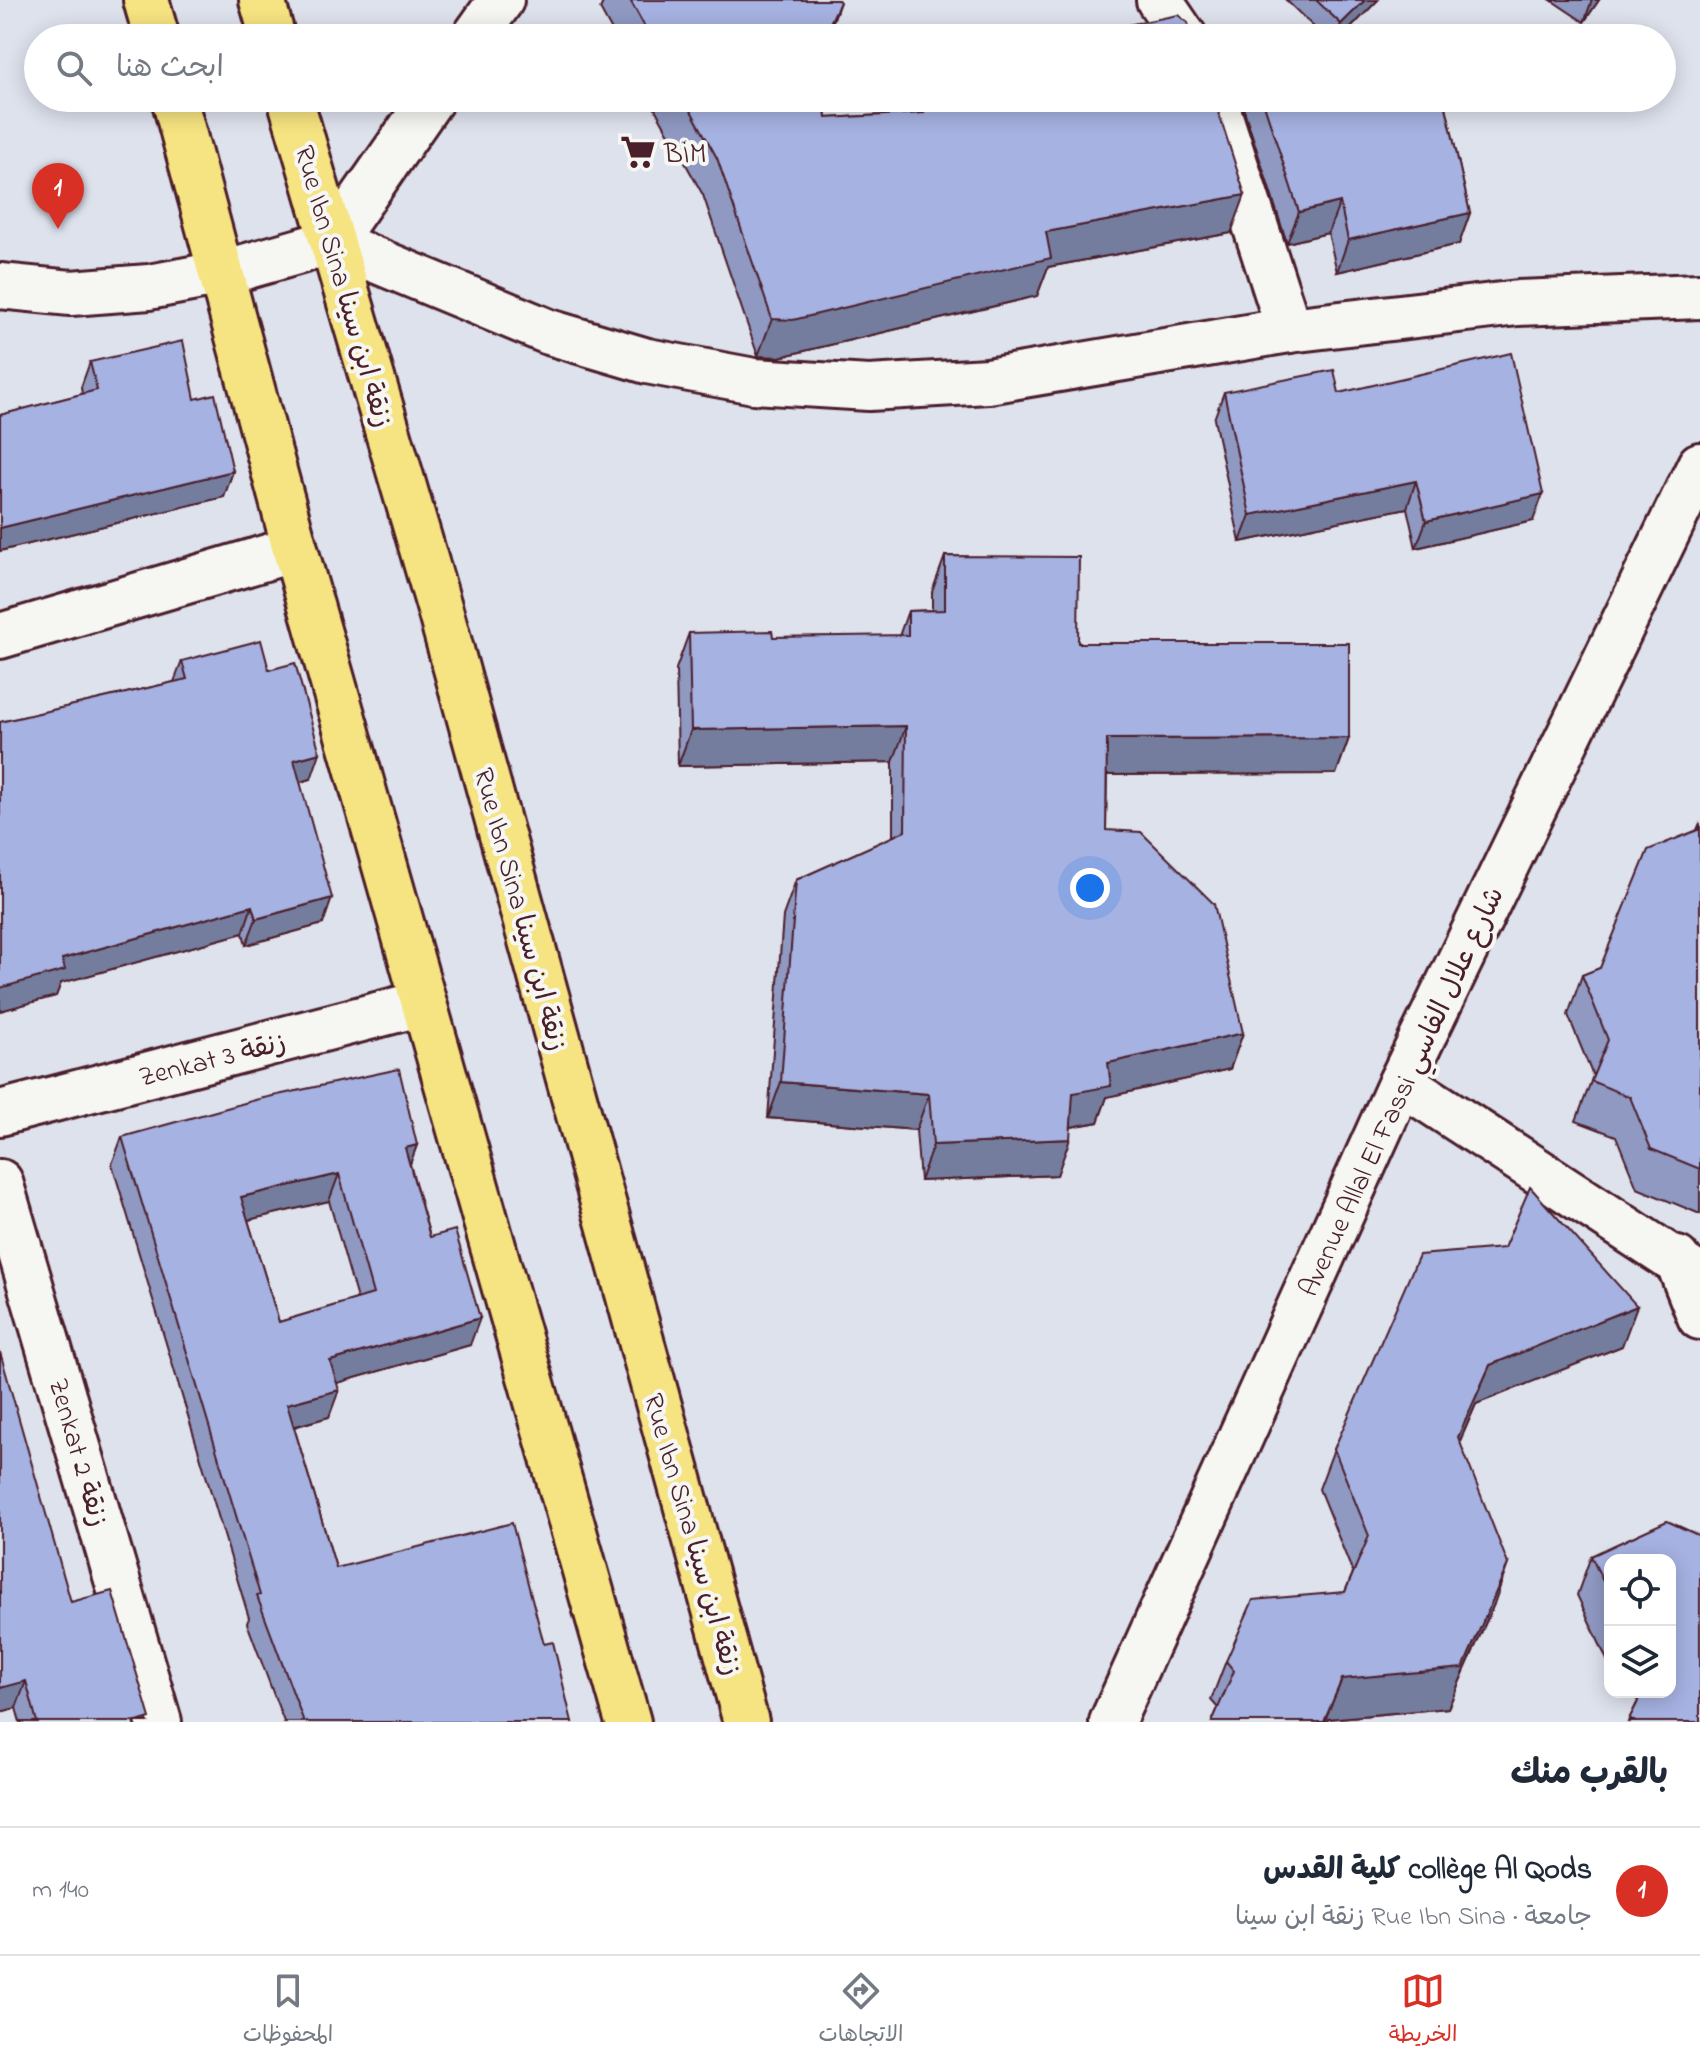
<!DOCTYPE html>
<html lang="ar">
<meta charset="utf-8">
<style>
:root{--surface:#fff;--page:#f6f6f7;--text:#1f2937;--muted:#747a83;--line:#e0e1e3;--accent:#d93025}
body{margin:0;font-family:"Indie Flower","Playpen Sans Arabic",sans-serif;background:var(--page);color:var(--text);direction:rtl}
.controls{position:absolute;right:24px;bottom:24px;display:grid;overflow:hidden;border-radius:16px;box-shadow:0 4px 20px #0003}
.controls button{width:72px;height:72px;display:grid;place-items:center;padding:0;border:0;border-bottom:2px solid var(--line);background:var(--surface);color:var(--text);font:40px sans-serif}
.you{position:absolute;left:1090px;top:888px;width:28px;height:28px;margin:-20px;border:6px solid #fff;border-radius:50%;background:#1a73e8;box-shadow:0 0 0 12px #1a73e833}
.badge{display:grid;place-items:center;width:52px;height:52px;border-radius:50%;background:var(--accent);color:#fff;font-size:26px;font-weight:700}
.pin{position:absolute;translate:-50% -66px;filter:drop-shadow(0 2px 4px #0008)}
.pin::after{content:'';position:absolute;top:42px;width:28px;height:24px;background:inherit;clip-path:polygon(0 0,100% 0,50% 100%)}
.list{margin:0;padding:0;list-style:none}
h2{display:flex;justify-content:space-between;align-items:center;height:104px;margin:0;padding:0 32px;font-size:34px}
h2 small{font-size:26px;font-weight:400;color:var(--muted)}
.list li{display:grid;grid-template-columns:52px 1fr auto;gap:24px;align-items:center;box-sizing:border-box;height:128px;padding:0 32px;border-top:2px solid var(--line)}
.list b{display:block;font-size:30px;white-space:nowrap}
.list p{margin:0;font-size:26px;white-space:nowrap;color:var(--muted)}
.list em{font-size:26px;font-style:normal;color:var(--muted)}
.icon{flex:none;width:44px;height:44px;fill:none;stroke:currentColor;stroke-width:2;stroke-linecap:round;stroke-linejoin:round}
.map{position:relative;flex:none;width:1700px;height:1722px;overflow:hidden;direction:ltr}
.search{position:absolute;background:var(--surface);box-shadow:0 4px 20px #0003;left:24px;right:24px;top:24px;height:88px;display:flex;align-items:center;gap:20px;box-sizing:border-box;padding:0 28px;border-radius:44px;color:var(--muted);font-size:30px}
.sheet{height:232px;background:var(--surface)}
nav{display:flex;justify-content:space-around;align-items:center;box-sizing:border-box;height:112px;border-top:2px solid var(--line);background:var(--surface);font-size:22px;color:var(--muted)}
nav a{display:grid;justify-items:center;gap:4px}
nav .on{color:var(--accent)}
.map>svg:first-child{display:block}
</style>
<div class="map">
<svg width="1700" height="1722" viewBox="0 0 1700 1722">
<rect width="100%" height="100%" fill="#dee2ed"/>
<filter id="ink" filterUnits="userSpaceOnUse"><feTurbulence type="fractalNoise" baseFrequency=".0125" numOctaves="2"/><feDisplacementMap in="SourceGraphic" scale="16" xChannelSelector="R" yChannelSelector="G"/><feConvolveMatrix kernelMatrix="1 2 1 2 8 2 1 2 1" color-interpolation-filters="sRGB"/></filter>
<g filter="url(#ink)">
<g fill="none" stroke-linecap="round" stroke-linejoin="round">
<g stroke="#4a1f2b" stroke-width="50">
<g id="minor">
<polyline points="1159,0 1185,38"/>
<polyline points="474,38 501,0"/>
<polyline points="1214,98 1289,330"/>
<polyline points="332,242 432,98"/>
<polyline points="0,286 71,293 149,287 223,273 332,242 549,332 647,361 754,381 869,388 988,381 1289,330 1518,303 1700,296"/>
<polyline points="0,636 295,549"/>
<polyline points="1401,1082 1700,1277"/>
<polyline points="0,1113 423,1003"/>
<polyline points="0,1182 159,1722"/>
<polyline points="1677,1259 1700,1317"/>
<polyline points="1112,1722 1401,1082 1700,465"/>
</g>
</g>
<g stroke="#4a1f2b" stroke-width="50">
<g id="major">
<polyline points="146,0 157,38"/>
<polyline points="262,0 273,38"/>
<polyline points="174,98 295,549 628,1722"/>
<polyline points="290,98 440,610 746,1722"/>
</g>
</g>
<use href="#minor" stroke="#f6f6f2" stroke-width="44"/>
<use href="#major" stroke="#f6e381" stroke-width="44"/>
</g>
<g fill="#8f99c2" stroke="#4a1f2b" stroke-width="2" fill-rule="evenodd">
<polygon points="604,0 838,0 827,38 616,38 600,9"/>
<polygon points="1286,0 1378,0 1341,38 1325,38"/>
<polygon points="1551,0 1599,0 1584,22"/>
<polygon points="649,98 824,98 826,118 902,114 900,108 904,98 1214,98 1231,233 1048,267 1037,296 779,357 758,356 703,195"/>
<polygon points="1247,98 1444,98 1470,213 1459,244 1337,272 1328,233 1287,243 1243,107"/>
<polygon points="90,362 195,399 233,471 224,497 0,551 0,415 82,394 81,387"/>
<polygon points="1224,392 1339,393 1533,521 1416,548 1407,508 1240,542 1214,419"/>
<polygon points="945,556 1078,643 1349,738 1336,774 1107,775 1106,830 1243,1033 1230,1069 1107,1097 1098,1122 1071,1127 1057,1175 920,1181 916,1130 768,1118 783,916 796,880 893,837 893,762 678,766 676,669 689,633 773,637 899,636 908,611 932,610 932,592"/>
<polygon points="182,661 269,670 311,779 300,782 323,924 246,945 243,933 61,983 56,996 0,1011 0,722 174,682"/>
<polygon points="1700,823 1700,1214 1637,1188 1616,1136 1576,1121 1593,1076 1568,1015 1582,975 1600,968 1697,830"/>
<path d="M122,1137L417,1145L410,1164L430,1237L470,1345L337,1383L329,1417L294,1427L336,1568L544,1644L572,1722H284L247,1623L249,1618L112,1164ZM329,1201L357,1299L279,1322L248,1220Z"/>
<polygon points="1622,1346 1476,1404 1460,1441 1494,1604 1448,1708 1328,1719 1327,1722 1212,1722 1218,1708 1211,1700 1226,1661 1345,1592 1353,1573 1319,1489 1334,1449"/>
<polygon points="1667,1521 1700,1536 1700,1722 1628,1722 1638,1701 1634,1692 1670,1692 1670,1560 1610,1560 1610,1663 1608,1662 1577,1595 1591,1556"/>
<polygon points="71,1602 148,1722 20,1722 16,1708 0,1712"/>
</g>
<g fill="#747d9e" stroke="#4a1f2b" stroke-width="2">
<polygon points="1365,0 1378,0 1341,38 1336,38 1341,24"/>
<polygon points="1592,0 1599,0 1584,22"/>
<polygon points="840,2 827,38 823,38"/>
<polygon points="1245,195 1231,233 1048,267 1037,296 779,357 758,356 772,319 1046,232"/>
<polygon points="1340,202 1328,233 1287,243 1299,212"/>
<polygon points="1470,213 1459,244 1337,272 1348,240"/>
<polygon points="233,471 224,497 0,551 0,528"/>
<polygon points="1416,481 1407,508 1240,542 1250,515"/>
<polygon points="1543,494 1533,521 1416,548 1426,521"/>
<polygon points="906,726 893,762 678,766 691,730"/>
<polygon points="1349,738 1336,774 1094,775 1107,739"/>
<polygon points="320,753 311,779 284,786 294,760"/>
<polygon points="332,898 323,924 246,945 256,919"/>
<polygon points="252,906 243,933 61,983 56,996 0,1011 0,988 62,959"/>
<polygon points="1243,1033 1230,1069 1107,1097 1098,1122 1060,1129 1073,1093 1108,1063"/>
<polygon points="781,1082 929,1094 916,1130 768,1118"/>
<polygon points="1070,1139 1057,1175 920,1181 933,1145"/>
<polygon points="417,1145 407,1172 405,1148"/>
<polygon points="339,1174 329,1201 231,1224 241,1197"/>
<polygon points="1637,1306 1622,1346 1476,1404 1444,1477 1458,1437 1490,1365"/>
<polygon points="480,1318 470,1345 320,1388 330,1361"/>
<polygon points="339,1390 329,1417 277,1431 287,1404"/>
<polygon points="1508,1564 1494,1604 1448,1708 1328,1719 1327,1722 1324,1722 1342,1679"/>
<polygon points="26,1681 16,1708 0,1712 0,1688"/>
</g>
<g fill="#a6b2e2" stroke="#4a1f2b" stroke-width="2" fill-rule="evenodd">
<polygon points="630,0 838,0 840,2 823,38 651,38"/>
<polygon points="1316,0 1365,0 1341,24"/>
<polygon points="1178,15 1188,23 1191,38 1090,38 1097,31"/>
<polygon points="684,98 824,98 826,118 924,113 920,98 1214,98 1245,195 1046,232 1051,258 793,320 772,319 717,158"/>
<polygon points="1262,98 1444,98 1470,213 1348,240 1340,202 1299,212"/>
<polygon points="183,341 195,399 215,394 233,471 0,528 0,415 97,390 90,362"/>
<polygon points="1511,353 1543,494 1426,521 1416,481 1250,515 1224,392 1334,370 1339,393"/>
<polygon points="945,556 1079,557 1078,643 1349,643 1349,738 1107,739 1106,830 1141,832 1214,904 1243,1033 1108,1063 1111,1086 1073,1093 1070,1139 933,1145 929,1094 781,1082 796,880 905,831 906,726 691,730 689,633 772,631 773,637 908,635 908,611 945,610"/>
<polygon points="261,640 269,670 295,663 320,753 294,760 332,898 256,919 252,906 62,959 65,970 0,988 0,722 187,679 182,661"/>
<polygon points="1700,829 1700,1169 1651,1149 1630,1097 1591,1081 1608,1040 1582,975 1600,968 1648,850"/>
<path d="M399,1069L417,1145L405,1148L430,1237L455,1230L480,1318L330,1361L339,1390L287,1404L336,1568L512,1523L544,1644L553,1642L572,1722H304L257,1596L260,1595L122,1137L259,1099ZM339,1174L373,1294L279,1322L241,1197Z"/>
<polygon points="1530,1187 1637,1306 1490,1365 1458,1437 1508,1564 1463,1668 1342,1679 1324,1722 1212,1722 1234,1671 1226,1661 1253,1600 1345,1592 1369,1536 1334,1449 1419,1255 1504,1248"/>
<polygon points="0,1352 71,1602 112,1591 150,1718 137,1722 37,1722 26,1681 0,1688"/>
<polygon points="1667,1521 1700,1536 1700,1722 1636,1722 1629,1719 1643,1692 1670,1692 1670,1560 1610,1560 1610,1596 1591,1556"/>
</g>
</g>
<defs>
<g id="supermarket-bare" transform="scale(2.76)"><path d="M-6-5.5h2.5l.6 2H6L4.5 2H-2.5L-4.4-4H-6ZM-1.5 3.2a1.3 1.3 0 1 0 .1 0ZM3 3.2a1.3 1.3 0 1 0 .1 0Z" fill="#4a1f2b" stroke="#f6f6f2" stroke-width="2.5" paint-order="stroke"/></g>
</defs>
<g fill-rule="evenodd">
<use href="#supermarket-bare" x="638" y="152"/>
</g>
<g text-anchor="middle" stroke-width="8" stroke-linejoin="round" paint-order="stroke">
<g font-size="28" fill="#4a1f2b" stroke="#f6f6f2" text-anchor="start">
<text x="664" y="162">BİM</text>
</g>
<g font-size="28" fill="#4a1f2b" stroke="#f6f6f2">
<text transform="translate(345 286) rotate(74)" y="10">Rue Ibn Sina زنقة ابن سينا</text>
<text transform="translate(522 909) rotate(75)" y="10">Rue Ibn Sina زنقة ابن سينا</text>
<text transform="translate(212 1058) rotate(-14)" y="10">Zenkat 3 زنقة</text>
<text transform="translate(1400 1091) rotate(-65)" y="10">Avenue Allal El Fassi شارع علال الفاسي</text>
<text transform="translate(80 1452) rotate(74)" y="10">Zenkat 2 زنقة</text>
<text transform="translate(694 1534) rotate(74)" y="10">Rue Ibn Sina زنقة ابن سينا</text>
</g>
</g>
</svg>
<div class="controls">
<button><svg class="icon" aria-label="locate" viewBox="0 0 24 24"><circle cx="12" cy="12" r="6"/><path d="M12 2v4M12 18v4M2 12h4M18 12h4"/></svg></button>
<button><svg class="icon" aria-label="layers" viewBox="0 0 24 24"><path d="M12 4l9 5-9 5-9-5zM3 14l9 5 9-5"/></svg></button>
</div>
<div class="you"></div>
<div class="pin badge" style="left:58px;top:229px">1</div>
<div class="search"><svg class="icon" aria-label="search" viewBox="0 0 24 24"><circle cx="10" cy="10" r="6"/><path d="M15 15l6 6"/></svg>ابحث هنا</div>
</div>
<section class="sheet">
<h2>بالقرب منك<small></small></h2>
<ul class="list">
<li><span class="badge">1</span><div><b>collège Al Qods كلية القدس</b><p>جامعة · Rue Ibn Sina زنقة ابن سينا</p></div><em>140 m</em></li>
</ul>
</section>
<nav>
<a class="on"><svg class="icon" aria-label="map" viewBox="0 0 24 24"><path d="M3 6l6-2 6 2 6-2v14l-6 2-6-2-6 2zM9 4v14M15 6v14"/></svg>الخريطة</a>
<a><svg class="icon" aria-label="directions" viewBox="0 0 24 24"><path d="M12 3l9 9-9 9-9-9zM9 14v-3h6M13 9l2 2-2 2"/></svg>الاتجاهات</a>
<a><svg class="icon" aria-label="saved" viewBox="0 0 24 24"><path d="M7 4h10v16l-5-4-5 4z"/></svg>المحفوظات</a>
</nav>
